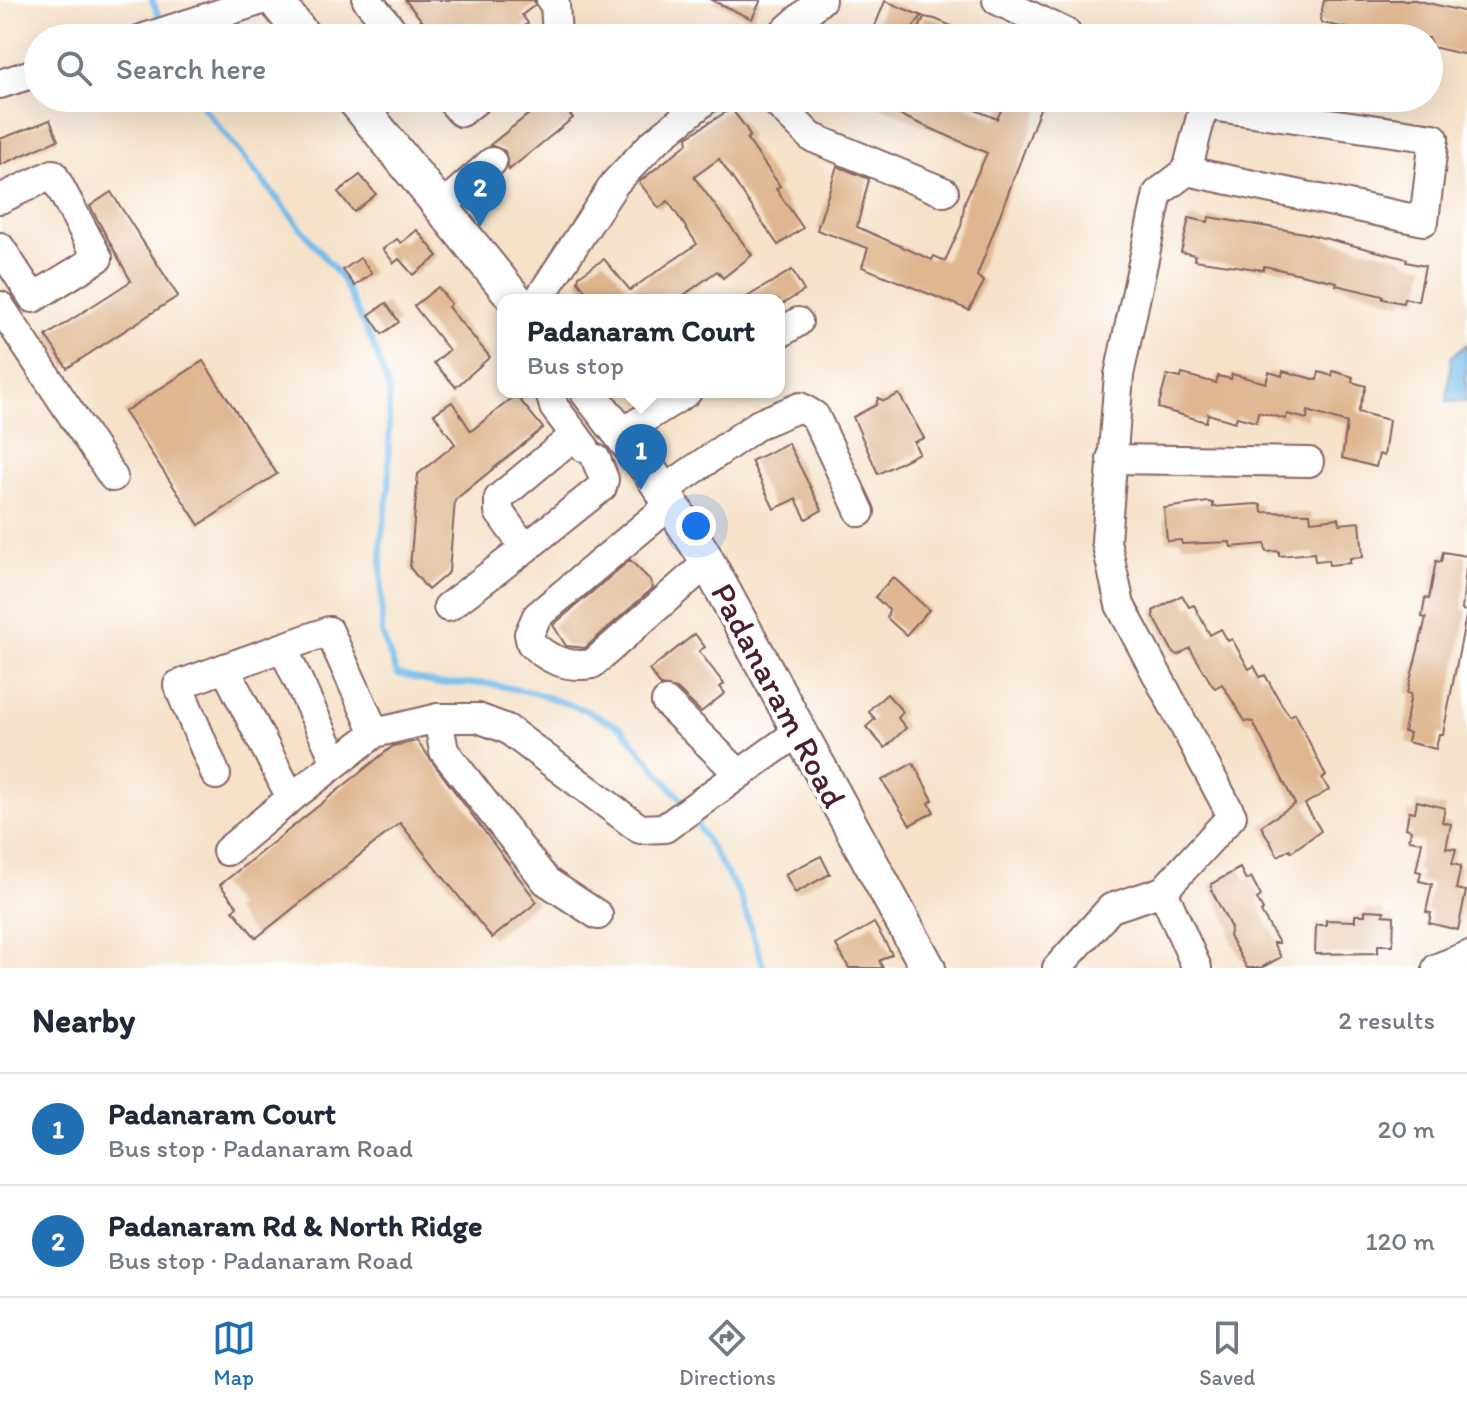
<!DOCTYPE html>
<meta charset="utf-8">
<style>
:root{--surface:#fff;--page:#f6f6f7;--text:#1f2937;--muted:#747a83;--line:#e0e1e3;--accent:#1f6fb2}
body{margin:0;font-family:Itim,sans-serif;background:var(--page);color:var(--text)}
.you{position:absolute;left:696px;top:526px;width:28px;height:28px;margin:-20px;border:6px solid #fff;border-radius:50%;background:#1a73e8;box-shadow:0 0 0 12px #1a73e833}
.badge{display:grid;place-items:center;width:52px;height:52px;border-radius:50%;background:var(--accent);color:#fff;font-size:26px;font-weight:700}
.pin{position:absolute;translate:-50% -66px;filter:drop-shadow(0 2px 4px #0008)}
.pin::after{content:'';position:absolute;top:42px;width:28px;height:24px;background:inherit;clip-path:polygon(0 0,100% 0,50% 100%)}
.popup{position:absolute;left:497px;top:294px;width:288px;height:104px;box-sizing:border-box;display:grid;place-content:center;border-radius:16px;background:var(--surface);filter:drop-shadow(0 2px 6px #0005);font-size:26px;white-space:nowrap;color:var(--muted)}
.popup b{font-size:30px;color:var(--text)}
.popup::after{content:'';position:absolute;left:50%;top:100%;margin-left:-16px;border:16px solid transparent;border-top-color:var(--surface)}
.list{margin:0;padding:0;list-style:none}
h2{display:flex;justify-content:space-between;align-items:center;height:104px;margin:0;padding:0 32px;font-size:34px}
h2 small{font-size:26px;font-weight:400;color:var(--muted)}
.list li{display:grid;grid-template-columns:52px 1fr auto;gap:24px;align-items:center;box-sizing:border-box;height:112px;padding:0 32px;border-top:2px solid var(--line)}
.list b{display:block;font-size:30px;white-space:nowrap}
.list p{margin:0;font-size:26px;white-space:nowrap;color:var(--muted)}
.list em{font-size:26px;font-style:normal;color:var(--muted)}
.icon{flex:none;width:44px;height:44px;fill:none;stroke:currentColor;stroke-width:2;stroke-linecap:round;stroke-linejoin:round}
.map{position:relative;flex:none;width:1467px;height:968px;overflow:hidden}
.search{position:absolute;background:var(--surface);box-shadow:0 8px 32px #0002;left:24px;right:24px;top:24px;height:88px;display:flex;align-items:center;gap:20px;box-sizing:border-box;padding:0 28px;border-radius:44px;color:var(--muted);font-size:30px}
.sheet{height:328px;background:var(--surface)}
nav{display:flex;justify-content:space-around;align-items:center;box-sizing:border-box;height:112px;border-top:2px solid var(--line);background:var(--surface);font-size:22px;color:var(--muted)}
nav a{display:grid;justify-items:center;gap:4px}
nav .on{color:var(--accent)}
.map>svg:first-child{display:block}
</style>
<div class="map">
<svg width="1467" height="968" viewBox="0 0 1467 968">
<rect width="100%" height="100%" fill="#fff"/>
<filter id="ink" filterUnits="userSpaceOnUse"><feTurbulence type="fractalNoise" baseFrequency=".0125" numOctaves="2"/><feDisplacementMap in="SourceGraphic" scale="16" xChannelSelector="R" yChannelSelector="G"/><feConvolveMatrix kernelMatrix="1 2 1 2 8 2 1 2 1" color-interpolation-filters="sRGB"/></filter>
<filter id="wash" filterUnits="userSpaceOnUse"><feTurbulence type="fractalNoise" baseFrequency=".006" numOctaves="4" result="noise"/><feDisplacementMap in="SourceGraphic" scale="32" xChannelSelector="R" yChannelSelector="G"/><feGaussianBlur stdDeviation="1.8" result="paint"/><feColorMatrix in="noise" values="0 0 0 0 0 0 0 0 0 0 0 0 0 0 0 0 0 1.4 0 .05"/><feComposite in="paint" operator="in"/></filter>
<g filter="url(#wash)">
<rect width="100%" height="100%" fill="#f5e2c9"/>
<polygon fill="#70bbe9" stroke="#5d6d8a" stroke-width="2" points="1467,344 1466,402 1447,402 1451,357"/>
<g fill="none" stroke-linecap="round" stroke-linejoin="round">
<g stroke="#70bbe9" stroke-width="6">
<polyline points="152,0 162,23"/>
<polyline points="196,98 342,279 372,342 389,390 389,487 381,542 382,634 397,674 438,684 484,683 535,693 585,710 622,728 684,803"/>
<polyline points="692,816 740,896 764,968"/>
</g>
</g>
<g id="blocks">
<g fill="#dfb68f">
<polygon points="405,0 534,0 535,5 522,15 528,23 509,38 436,38"/>
<polygon points="711,0 761,0 752,19"/>
<polygon points="1324,0 1415,0 1467,12 1467,55 1432,47 1429,38 1392,38 1323,23 1320,20"/>
<polygon points="885,1 922,16 904,38 870,38"/>
<polygon points="924,17 935,19 980,38 915,38"/>
<polygon points="549,98 579,98 565,109 573,118 509,170 505,151 490,145"/>
<polygon points="861,98 947,98 997,119 1007,98 1044,98 977,276 984,282 969,310 862,267 868,248 817,230 837,166 869,179 857,227 932,260 934,256 945,261 961,226 965,201 987,153"/>
<polygon points="729,110 733,111 746,128 750,136 747,139 780,186 776,189 803,228 778,245 719,159 694,177 752,255 723,278 717,271 677,300 592,300 578,281 579,276 604,259 630,290 697,244 668,201 659,208 639,182 688,143 687,137"/>
<polygon points="50,120 58,140 0,165 0,139"/>
<polygon points="360,175 376,194 354,212 338,192"/>
<polygon points="111,192 178,296 67,368 46,336 131,281 90,206"/>
<polygon points="1209,217 1304,233 1407,259 1406,262 1425,266 1418,301 1404,298 1403,303 1383,299 1383,296 1336,285 1337,282 1264,266 1263,270 1194,260 1195,255 1181,252 1189,218 1208,222"/>
<polygon points="417,230 438,256 413,275 399,259 394,263 383,249 397,239 401,243"/>
<polygon points="360,258 372,273 355,286 343,270"/>
<polygon points="792,270 804,291 779,306 779,300 742,300"/>
<polygon points="438,287 451,304 448,307 490,357 456,387 434,363 449,350 414,306"/>
<polygon points="386,303 399,322 382,334 369,315"/>
<polygon points="203,361 277,474 199,525 124,412"/>
<polygon points="1283,371 1317,380 1319,372 1332,376 1333,371 1353,377 1352,382 1366,386 1358,412 1389,420 1384,456 1379,454 1376,467 1342,458 1347,423 1308,411 1307,419 1287,414 1286,419 1258,412 1256,422 1237,417 1235,422 1208,414 1206,422 1158,408 1167,375 1181,378 1182,374 1216,383 1218,376 1231,379 1232,374 1266,383 1269,372 1282,376"/>
<polygon points="899,394 924,438 914,442 919,453 878,474 853,417 876,405 878,398 884,401"/>
<polygon points="516,395 543,428 455,500 449,572 428,590 410,568 418,474 455,444 434,414 452,402 471,431"/>
<polygon points="788,443 822,510 806,519 796,499 774,509 751,461"/>
<polygon points="1208,502 1213,503 1213,507 1257,504 1261,505 1262,512 1310,513 1311,521 1339,518 1340,524 1360,522 1363,557 1350,558 1350,563 1329,565 1328,560 1315,561 1314,553 1279,556 1279,551 1266,552 1265,544 1231,547 1230,542 1182,544 1181,540 1167,541 1164,508"/>
<polygon points="1443,552 1467,556 1462,610 1467,611 1443,734 1439,734 1436,749 1407,742 1409,733 1404,732 1411,694 1407,693 1426,618 1422,617 1425,598 1429,599 1436,561 1441,562"/>
<polygon points="630,560 650,580 653,588 585,648 566,646 553,625"/>
<polygon points="893,577 929,610 906,635 887,618 889,610 875,597"/>
<polygon points="1182,595 1189,607 1194,605 1210,635 1221,629 1228,641 1232,639 1249,669 1254,666 1260,677 1265,675 1282,705 1290,716 1295,713 1326,776 1322,778 1329,790 1305,804 1321,831 1291,852 1290,849 1278,856 1261,826 1295,804 1253,722 1245,721 1222,684 1215,688 1212,685 1190,648 1178,655 1173,652 1154,617 1153,611"/>
<polygon points="695,634 705,647 699,651 724,684 720,687 725,693 701,712 677,689 661,686 649,670"/>
<polygon points="887,694 903,712 898,718 906,728 885,748 866,727 875,719 869,712 871,708"/>
<polygon points="417,741 537,902 492,938 400,823 256,938 233,910 237,906 220,885 393,746"/>
<polygon points="913,763 933,800 929,803 934,812 910,825 882,780"/>
<polygon points="1417,801 1445,808 1442,822 1451,824 1446,848 1456,849 1452,864 1461,866 1456,889 1466,891 1458,930 1429,923 1431,913 1426,912 1432,884 1419,881 1421,872 1416,871 1422,842 1409,840 1411,830 1406,828 1409,811 1415,812"/>
<polygon points="821,856 830,874 795,893 785,874"/>
<polygon points="1240,868 1246,880 1251,877 1261,896 1257,899 1263,910 1261,912 1279,943 1273,943 1281,957 1261,968 1247,968 1229,936 1231,928 1212,891 1211,884"/>
<polygon points="1365,910 1384,911 1383,915 1394,916 1393,945 1378,945 1378,953 1315,954 1316,925 1326,925 1326,920 1355,921 1355,915 1365,915"/>
<polygon points="874,923 892,954 879,961 883,968 849,968 836,945"/>
</g>
</g>
</g>
<g filter="url(#ink)">
<use href="#blocks" fill-opacity="0" stroke="#866362" stroke-width="2"/>
<g fill="none" stroke-linecap="round" stroke-linejoin="round">
<g stroke="#866362" stroke-width="32">
<g id="minor">
<polyline points="367,0 399,38"/>
<polyline points="551,0 555,4 557,36 554,38"/>
<polyline points="997,0 1066,33"/>
<polyline points="144,38 262,0"/>
<polyline points="777,38 821,0"/>
<polyline points="0,84 38,72"/>
<polyline points="449,98 461,112 479,98"/>
<polyline points="772,98 811,137 944,192"/>
<polyline points="0,199 53,174 98,258 33,298 0,247"/>
<polyline points="441,207 492,162"/>
<polyline points="538,300 615,183 652,144 708,98"/>
<polyline points="0,306 113,477"/>
<polyline points="779,334 798,322"/>
<polyline points="550,392 554,407 585,448"/>
<polyline points="621,433 687,392"/>
<polyline points="575,435 499,498 499,512 522,544 527,547 602,487 604,479 596,459"/>
<polyline points="1111,459 1309,462"/>
<polyline points="663,491 759,424 800,407 815,416 860,512"/>
<path d="M671,504L537,616L529,634L531,643C548,660 568,668 592,664L707,563"/>
<polyline points="448,607 527,547"/>
<polyline points="283,648 336,762"/>
<polyline points="666,702 739,774"/>
<polyline points="438,718 444,751 546,881 598,915"/>
<polyline points="375,733 329,631 225,668 291,798 375,733 438,718 478,718 507,729 640,829 665,828 798,732"/>
<polyline points="216,775 178,685 225,668"/>
<polyline points="227,851 291,798"/>
<polyline points="1163,891 1197,968"/>
<polyline points="1057,968 1111,908 1163,891 1232,816 1120,605 1106,541 1119,375 1158,193 1187,171 1424,221 1434,138 1204,105 1187,171"/>
<polyline points="1437,968 1467,956"/>
</g>
</g>
<g stroke="#866362" stroke-width="38">
<g id="major">
<polyline points="275,0 305,38"/>
<polyline points="353,98 516,300"/>
<polyline points="588,392 651,473 702,552 928,968"/>
</g>
</g>
<use href="#minor" stroke="#fff" stroke-width="28"/>
<use href="#major" stroke="#fff" stroke-width="34"/>
</g>
</g>
<g text-anchor="middle" stroke-width="8" stroke-linejoin="round" paint-order="stroke">
<g font-size="34" fill="#4a1f2b" stroke="#fff">
<text transform="translate(779 695) rotate(62)" y="12">Padanaram Road</text>
</g>
</g>
</svg>
<div class="you"></div>
<div class="pin badge" style="left:641px;top:490px">1</div>
<div class="popup"><b>Padanaram Court</b>Bus stop</div>
<div class="pin badge" style="left:480px;top:227px">2</div>
<div class="search"><svg class="icon" aria-label="search" viewBox="0 0 24 24"><circle cx="10" cy="10" r="6"/><path d="M15 15l6 6"/></svg>Search here</div>
</div>
<section class="sheet">
<h2>Nearby<small>2 results</small></h2>
<ul class="list">
<li><span class="badge">1</span><div><b>Padanaram Court</b><p>Bus stop · Padanaram Road</p></div><em>20 m</em></li>
<li><span class="badge">2</span><div><b>Padanaram Rd &amp; North Ridge</b><p>Bus stop · Padanaram Road</p></div><em>120 m</em></li>
</ul>
</section>
<nav>
<a class="on"><svg class="icon" aria-label="map" viewBox="0 0 24 24"><path d="M3 6l6-2 6 2 6-2v14l-6 2-6-2-6 2zM9 4v14M15 6v14"/></svg>Map</a>
<a><svg class="icon" aria-label="directions" viewBox="0 0 24 24"><path d="M12 3l9 9-9 9-9-9zM9 14v-3h6M13 9l2 2-2 2"/></svg>Directions</a>
<a><svg class="icon" aria-label="saved" viewBox="0 0 24 24"><path d="M7 4h10v16l-5-4-5 4z"/></svg>Saved</a>
</nav>
